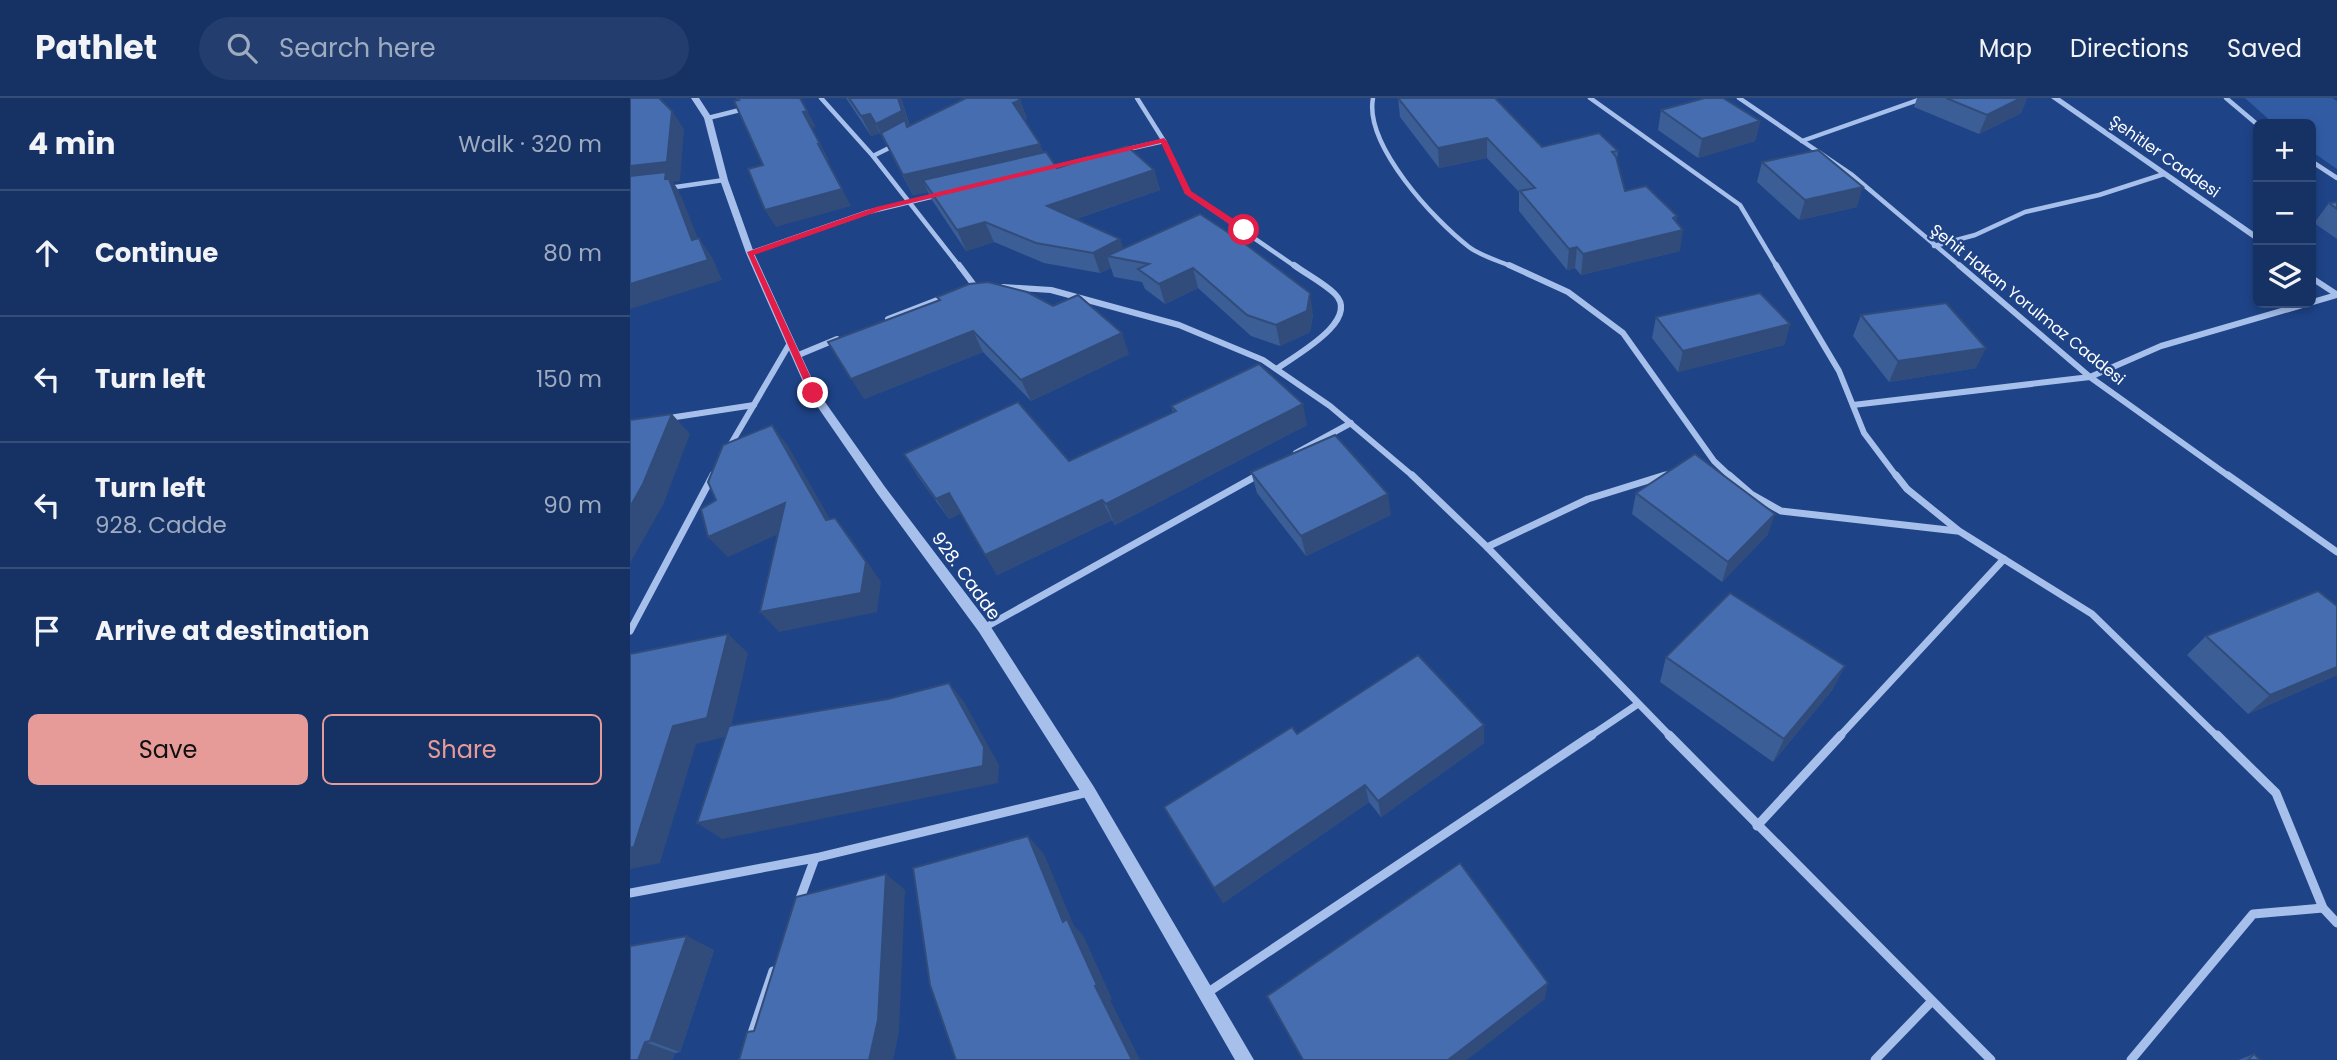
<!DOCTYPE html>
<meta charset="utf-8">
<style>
:root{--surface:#163265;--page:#233e6e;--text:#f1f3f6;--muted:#9eaabf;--line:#354d79;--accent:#e69b98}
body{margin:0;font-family:Poppins,sans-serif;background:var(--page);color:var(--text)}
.controls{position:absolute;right:21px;top:21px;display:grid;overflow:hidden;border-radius:10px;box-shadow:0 4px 10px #0003}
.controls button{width:63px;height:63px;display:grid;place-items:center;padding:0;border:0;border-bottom:2px solid var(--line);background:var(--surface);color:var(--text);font:35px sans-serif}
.stop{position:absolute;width:21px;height:21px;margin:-16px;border:5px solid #e11d48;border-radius:50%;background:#fff}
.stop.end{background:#e11d48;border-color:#fff;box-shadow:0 2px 7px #0008}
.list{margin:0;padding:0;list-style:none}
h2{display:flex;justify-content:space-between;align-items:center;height:91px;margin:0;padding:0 28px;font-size:30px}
h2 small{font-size:23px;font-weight:400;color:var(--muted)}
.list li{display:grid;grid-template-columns:46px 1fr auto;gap:21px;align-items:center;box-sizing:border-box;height:126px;padding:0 28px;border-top:2px solid var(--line)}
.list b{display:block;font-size:26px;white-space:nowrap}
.list p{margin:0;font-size:23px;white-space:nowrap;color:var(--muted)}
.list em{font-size:23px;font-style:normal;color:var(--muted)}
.actions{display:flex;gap:14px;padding:21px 28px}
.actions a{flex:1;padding:16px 0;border:2px solid var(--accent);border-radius:10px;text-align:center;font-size:24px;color:var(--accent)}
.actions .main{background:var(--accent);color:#111}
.icon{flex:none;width:38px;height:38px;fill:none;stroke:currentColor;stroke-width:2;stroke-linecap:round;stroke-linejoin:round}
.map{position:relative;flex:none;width:1707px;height:962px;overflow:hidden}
header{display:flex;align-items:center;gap:42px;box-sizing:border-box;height:98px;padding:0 35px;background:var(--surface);border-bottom:2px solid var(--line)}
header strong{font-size:33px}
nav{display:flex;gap:38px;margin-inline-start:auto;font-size:24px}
.search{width:490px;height:63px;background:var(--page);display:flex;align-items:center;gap:18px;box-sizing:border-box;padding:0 24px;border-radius:38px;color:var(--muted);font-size:26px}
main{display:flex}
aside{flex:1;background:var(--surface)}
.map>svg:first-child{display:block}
</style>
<header>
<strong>Pathlet</strong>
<div class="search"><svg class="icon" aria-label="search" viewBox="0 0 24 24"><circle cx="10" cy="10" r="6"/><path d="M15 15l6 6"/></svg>Search here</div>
<nav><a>Map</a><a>Directions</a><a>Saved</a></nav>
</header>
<main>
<aside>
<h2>4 min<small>Walk · 320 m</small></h2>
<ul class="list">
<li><svg class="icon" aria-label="ahead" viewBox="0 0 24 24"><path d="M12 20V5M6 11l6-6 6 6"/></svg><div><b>Continue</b></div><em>80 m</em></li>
<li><svg class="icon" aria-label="left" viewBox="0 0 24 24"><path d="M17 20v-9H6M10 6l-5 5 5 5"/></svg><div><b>Turn left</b></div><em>150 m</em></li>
<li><svg class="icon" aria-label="left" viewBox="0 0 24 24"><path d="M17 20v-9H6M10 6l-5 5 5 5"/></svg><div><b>Turn left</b><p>928. Cadde</p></div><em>90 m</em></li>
<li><svg class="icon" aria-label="arrive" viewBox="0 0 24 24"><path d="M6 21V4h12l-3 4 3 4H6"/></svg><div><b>Arrive at destination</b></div></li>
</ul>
<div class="actions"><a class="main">Save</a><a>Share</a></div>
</aside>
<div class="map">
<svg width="1707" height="962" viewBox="0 0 1707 962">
<rect width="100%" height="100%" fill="#1e4387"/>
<polygon fill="#315ca4" points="1615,0 1702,0 1707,3 1707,71 1681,53 1681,26 1644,26"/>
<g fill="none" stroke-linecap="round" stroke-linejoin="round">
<g stroke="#a7c0eb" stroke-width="4.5">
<polyline points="191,0 243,58 330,169"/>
<polyline points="507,0 534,43 557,94 666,169"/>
<path d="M743,0C734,47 804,122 839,149C851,158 869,163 883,169"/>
<polyline points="960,0 1110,107 1147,169"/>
<polyline points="1109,0 1221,76 1331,169"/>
<polyline points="1596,0 1628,27"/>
<polyline points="78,20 118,10"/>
<polyline points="1172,43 1294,0"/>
<polyline points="494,52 534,43"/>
<polyline points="243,58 267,46"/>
<polyline points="1681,63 1707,80"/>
<polyline points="419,71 458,61"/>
<polyline points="39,90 94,82"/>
<polyline points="1304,148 1345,137 1395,114 1469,97 1534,76"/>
<polyline points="120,155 238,114 309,97"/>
</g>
<g stroke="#a7c0eb" stroke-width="6">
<polyline points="329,167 344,187"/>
<polyline points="879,167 938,194 993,235 1084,363 1101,379"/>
<polyline points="1146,167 1209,273 1234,335 1267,379"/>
<polyline points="1329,167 1460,279 1600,379"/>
<polyline points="373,189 421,192 549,227 633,262 700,308 784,379"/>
<polyline points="258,221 315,199"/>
<polyline points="166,258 207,241"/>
<path d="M648,270C666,257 731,222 705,196C694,185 676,176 664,167"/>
<polyline points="1223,307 1460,279 1531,248 1707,197"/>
<polyline points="39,320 124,307"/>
<polyline points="98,351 160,245"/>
<polyline points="666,355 721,325"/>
<polyline points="82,379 83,376"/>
<polyline points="625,379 631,375"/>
<polyline points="1030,379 1041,375"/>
</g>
<g stroke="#a7c0eb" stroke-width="7">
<polyline points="782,377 857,449 1041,639"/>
<polyline points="1099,377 1121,396 1151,413 1327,433"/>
<polyline points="1266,377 1277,391 1329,433 1462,516 1588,639"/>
<polyline points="1598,377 1707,454"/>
<polyline points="857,449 958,401 1035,377"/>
<polyline points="354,530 628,377"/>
<polyline points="0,533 83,377"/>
<polyline points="959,639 1008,606"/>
<polyline points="1209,639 1374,461"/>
</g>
<g stroke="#a7c0eb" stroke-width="9">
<polyline points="1039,637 1361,962"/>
<polyline points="1587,637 1646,695 1693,810 1707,825"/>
<polyline points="1127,728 1211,637"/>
<polyline points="0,795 185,760 459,694"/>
<polyline points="168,806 185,760"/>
<polyline points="577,895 962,637"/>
<polyline points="120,941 143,873"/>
<polyline points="1245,962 1302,903"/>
<polyline points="1501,962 1623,816 1693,810"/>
</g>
<g fill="#a7c0eb" fill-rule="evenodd">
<polygon points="61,0 69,0 82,20 98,82 124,155 188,294 255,389 359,526 464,689 624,962 605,962 454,699 349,534 247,395 178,295 116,155 90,82 74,20"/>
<polygon points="1421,0 1430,0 1628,137 1628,144"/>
<polygon points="1681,176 1707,193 1707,200 1681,183"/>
</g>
</g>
<g fill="#3c5e96">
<polygon points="216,0 271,0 280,28 390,2 397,21 394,22 414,55 427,70 524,72 530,92 446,121 493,151 570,116 683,216 680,234 650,248 621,238 568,190 535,206 515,191 512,184 484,179 481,170 470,175 414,165 364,144 336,153 302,102 298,94 283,97 250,35 241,38"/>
<polygon points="768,0 912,49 988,53 987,62 995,93 1047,118 1046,124 1050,153 951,177 945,170 937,172 889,113 889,94 857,60 809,70 770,19"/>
<polygon points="1287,0 1397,0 1391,15 1349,36 1284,9"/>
<polygon points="1031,12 1130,23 1125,43 1068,60 1028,32"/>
<polygon points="1132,64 1227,109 1169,122 1127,84"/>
<polygon points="1707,104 1707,141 1684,125 1699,105"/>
<polygon points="307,199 499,256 401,303 353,254 234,301 309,202"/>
<polygon points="1231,217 1346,270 1259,284 1223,238"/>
<polygon points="1026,219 1160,226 1154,247 1048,274 1022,240"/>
<polygon points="541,308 677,327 485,427 482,422 367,477 331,415 319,421 287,377 274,356 439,363 543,314"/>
<polygon points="621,374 761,417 676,458 627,395"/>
<polygon points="1006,395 1138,436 1092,484 1002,416"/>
<polygon points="1576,538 1707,577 1618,616 1557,557"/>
<polygon points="1036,559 1215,568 1202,592 1143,664 1030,584"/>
<polygon points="667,636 854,645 751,719 739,704 593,805 534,709"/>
<polygon points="84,852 50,954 45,955 42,962 0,962"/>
<polygon points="1624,956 1630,962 1608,962"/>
</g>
<g fill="#314c7a">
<polygon points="170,0 186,29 182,30 199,62 197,63 221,108 146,129 135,112 188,46 173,14"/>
<polygon points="268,0 271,0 281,33 256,46 246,26"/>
<polygon points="1391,0 1397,0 1391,15 1349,36 1357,17"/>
<polygon points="390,2 397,21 390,24 383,5"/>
<polygon points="42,13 54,31 50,83 43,84 49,93 49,95 52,100 76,161 0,89 0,68"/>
<polygon points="240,16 250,35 241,38 231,18"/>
<polygon points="1130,23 1125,43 1068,60 1072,41"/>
<polygon points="857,40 857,60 809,70 808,50"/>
<polygon points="410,46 417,65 293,82 298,94 283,97 273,77"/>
<polygon points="524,72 530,92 425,128 417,108"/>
<polygon points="1233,89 1227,109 1169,122 1175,102"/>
<polygon points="1047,118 1044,135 1053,132 1050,153 951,177 953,156"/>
<polygon points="355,124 364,144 336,153 327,132"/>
<polygon points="69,140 82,159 92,182 0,211 0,186"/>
<polygon points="490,141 497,161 477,158 481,170 470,175 463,155"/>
<polygon points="947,149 945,170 937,172 939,151"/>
<polygon points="563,170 568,190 535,206 529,186"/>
<polygon points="680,195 683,216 680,234 650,248 646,227"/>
<polygon points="1160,226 1154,247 1048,274 1053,253"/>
<polygon points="343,233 353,254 234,301 221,281"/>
<polygon points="492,235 499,256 401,303 391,282"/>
<polygon points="1356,250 1346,270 1259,284 1268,263"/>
<polygon points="673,306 677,327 485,427 476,406"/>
<polygon points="42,316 60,336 33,407 0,465 0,409"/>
<polygon points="142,327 158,348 212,442 196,422"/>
<polygon points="319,395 332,415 319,421 306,401"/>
<polygon points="758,396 761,417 676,458 671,438"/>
<polygon points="472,402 482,422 367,477 355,457"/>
<polygon points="155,405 172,425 98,459 78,439"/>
<polygon points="1145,416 1138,436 1092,484 1098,464"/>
<polygon points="205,420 221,440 251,484 247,514 149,534 130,514"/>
<polygon points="98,536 118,555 99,638 66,646 30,765 0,771 0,750 43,628"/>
<polygon points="1215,568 1202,592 1143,664 1154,641"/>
<polygon points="1707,569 1707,577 1618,616 1640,597"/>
<polygon points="319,585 334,604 369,667 368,685 92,741 67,725"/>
<polygon points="854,627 854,645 751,719 748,703"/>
<polygon points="735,687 739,704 593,805 584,790"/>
<polygon points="398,738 414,756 444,828 453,837 482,901 480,902 510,962 502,962 433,824"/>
<polygon points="256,776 275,792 269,934 263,962 239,962"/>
<polygon points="57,838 84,852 50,954 20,943"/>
<polygon points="918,885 915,901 837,962 818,962"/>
<polygon points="15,944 45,955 42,962 8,962"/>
</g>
<g fill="#466daf" stroke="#314c7a" stroke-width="2">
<polygon points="0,0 29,0 42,13 37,64 0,68"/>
<polygon points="107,0 170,0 177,13 173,14 190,46 188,46 212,91 135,112 118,71 133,67 104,3 109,2"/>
<polygon points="219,0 268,0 272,13 246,26 240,16 231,18"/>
<polygon points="336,0 388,0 390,2 383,5 410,46 273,77 251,35 275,22 277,29"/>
<polygon points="768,0 865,0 912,49 969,35 988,53 982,54 986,59 995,93 1016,88 1047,118 1043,120 1053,132 953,156 947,149 939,151 890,93 905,90 857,40 808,50"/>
<polygon points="1075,0 1093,0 1130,23 1072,41 1031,12"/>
<polygon points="1316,0 1391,0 1357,17"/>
<polygon points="497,48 524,72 417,108 490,141 463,155 406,145 355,124 327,132 293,82 416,54 427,70"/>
<polygon points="1188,52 1233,89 1175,102 1132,64"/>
<polygon points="36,74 35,81 39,81 62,142 69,140 78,162 0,186 0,78"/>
<polygon points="1707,104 1707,111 1699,105"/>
<polygon points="570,116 614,145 680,195 677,213 646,227 617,217 563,170 529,186 508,171 519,166 477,158"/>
<polygon points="358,184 397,194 423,208 448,197 492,235 391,282 343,233 221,281 198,244 310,202 307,199 339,186"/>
<polygon points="1130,195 1160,226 1053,253 1026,219"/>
<polygon points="1316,205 1356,250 1268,263 1231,217"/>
<polygon points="629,266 673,306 476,406 472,402 355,457 319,395 306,401 274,356 388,304 439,363 546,313 541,308"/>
<polygon points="42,316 13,386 0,409 0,322"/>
<polygon points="142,327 196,422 205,420 236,464 231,495 130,514 155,405 78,439 71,411 86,402 78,384 93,347"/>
<polygon points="705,337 758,396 671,438 621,374"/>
<polygon points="1065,356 1145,416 1098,464 1006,395"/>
<polygon points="1688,493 1707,508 1707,569 1640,597 1576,538"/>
<polygon points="1100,495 1215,568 1154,641 1036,559"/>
<polygon points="98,536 77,620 43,628 4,749 0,750 0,556"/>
<polygon points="788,557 854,627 748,703 735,687 584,790 534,709 662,629 667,636"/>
<polygon points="319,585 354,649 353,668 67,725 99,628 258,601"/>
<polygon points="398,738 433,824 437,821 467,887 465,888 502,962 326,962 300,887 283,770"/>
<polygon points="830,765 918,885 818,962 673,962 637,898"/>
<polygon points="256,776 248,922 239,962 109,962 117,934 124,933 166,799"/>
<polygon points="57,838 20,943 15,944 8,962 0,962 0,848"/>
<polygon points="1624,956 1630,962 1618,962"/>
</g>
<polygon fill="#e11d48" points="534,40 537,43 561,93 617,130 617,134 611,134 555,96 531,45 252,112 124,157 188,295 180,297 117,154 246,109"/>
<g text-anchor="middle" stroke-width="5" stroke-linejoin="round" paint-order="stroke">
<g font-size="16" fill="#fff" stroke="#1e4387">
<text transform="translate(1535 58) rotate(35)" y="6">Şehitler Caddesi</text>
<text transform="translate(1398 206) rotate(39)" y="6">Şehit Hakan Yorulmaz Caddesi</text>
</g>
<g font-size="18" fill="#fff" stroke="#1e4387">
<text transform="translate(336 478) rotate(54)" y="6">928. Cadde</text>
</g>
</g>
</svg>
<div class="controls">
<button>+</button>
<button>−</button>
<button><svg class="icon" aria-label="layers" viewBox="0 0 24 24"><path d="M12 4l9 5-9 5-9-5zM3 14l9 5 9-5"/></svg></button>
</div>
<div class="stop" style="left:614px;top:132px"></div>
<div class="stop end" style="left:183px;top:295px"></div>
</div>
</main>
